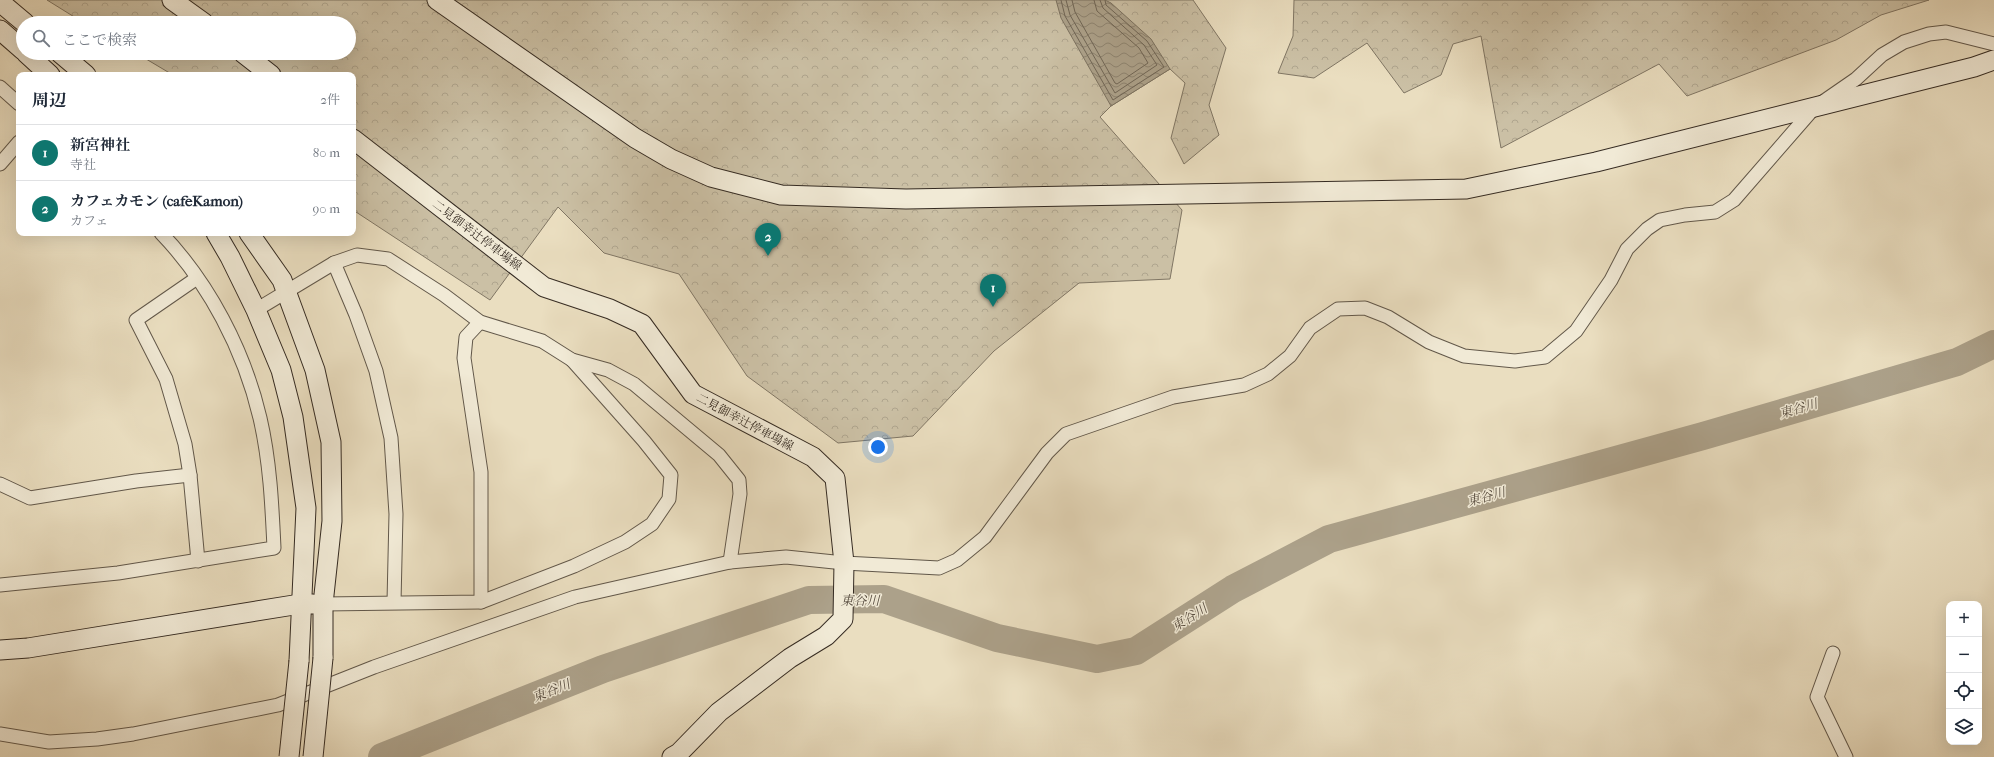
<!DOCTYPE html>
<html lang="ja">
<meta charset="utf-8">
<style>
:root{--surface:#fff;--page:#f6f6f7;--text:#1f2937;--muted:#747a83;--line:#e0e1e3;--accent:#0f766e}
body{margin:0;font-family:"IM FELL French Canon","Noto Serif JP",serif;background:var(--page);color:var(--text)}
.controls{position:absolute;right:12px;bottom:12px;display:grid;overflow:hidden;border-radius:8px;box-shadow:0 4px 16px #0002}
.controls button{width:36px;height:36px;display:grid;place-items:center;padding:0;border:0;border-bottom:1px solid var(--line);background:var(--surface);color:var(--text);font:20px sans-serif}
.you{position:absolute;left:878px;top:447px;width:14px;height:14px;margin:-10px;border:3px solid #fff;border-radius:50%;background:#1a73e8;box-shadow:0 0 0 6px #1a73e833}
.badge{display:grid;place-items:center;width:26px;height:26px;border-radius:50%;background:var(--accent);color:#fff;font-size:13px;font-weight:700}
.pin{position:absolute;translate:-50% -33px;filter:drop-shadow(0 1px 2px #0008)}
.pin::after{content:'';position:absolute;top:21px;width:14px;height:12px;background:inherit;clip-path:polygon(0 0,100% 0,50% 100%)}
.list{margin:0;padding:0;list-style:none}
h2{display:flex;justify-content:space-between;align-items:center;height:52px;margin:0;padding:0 16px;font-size:17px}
h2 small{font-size:13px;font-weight:400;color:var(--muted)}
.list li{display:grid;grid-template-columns:26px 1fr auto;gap:12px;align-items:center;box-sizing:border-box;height:56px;padding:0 16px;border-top:1px solid var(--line)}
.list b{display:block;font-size:15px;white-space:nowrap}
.list p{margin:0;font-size:13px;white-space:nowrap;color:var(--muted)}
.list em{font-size:13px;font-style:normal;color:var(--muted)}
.icon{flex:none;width:22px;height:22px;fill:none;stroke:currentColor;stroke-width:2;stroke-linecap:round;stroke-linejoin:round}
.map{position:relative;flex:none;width:1994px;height:757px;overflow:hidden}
.search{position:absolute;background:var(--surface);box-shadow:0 4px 16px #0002;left:16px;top:16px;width:340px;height:44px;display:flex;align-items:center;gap:10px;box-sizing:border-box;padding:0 14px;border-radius:22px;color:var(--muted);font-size:15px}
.panel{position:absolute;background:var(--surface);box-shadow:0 4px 16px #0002;left:16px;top:72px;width:340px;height:164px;border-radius:8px}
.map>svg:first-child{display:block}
</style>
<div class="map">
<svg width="1994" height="757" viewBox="0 0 1994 757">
<defs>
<pattern id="forest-crowns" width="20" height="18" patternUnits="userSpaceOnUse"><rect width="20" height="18" fill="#cbc0a5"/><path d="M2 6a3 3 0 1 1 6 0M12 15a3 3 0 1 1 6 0" fill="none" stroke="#afa58e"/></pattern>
<pattern id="water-waves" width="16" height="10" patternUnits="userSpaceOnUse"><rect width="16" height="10" fill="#aca18a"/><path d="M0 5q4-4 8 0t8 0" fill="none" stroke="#8d8370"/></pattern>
</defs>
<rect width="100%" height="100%" fill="#eadec0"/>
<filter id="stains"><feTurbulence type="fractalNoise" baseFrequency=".005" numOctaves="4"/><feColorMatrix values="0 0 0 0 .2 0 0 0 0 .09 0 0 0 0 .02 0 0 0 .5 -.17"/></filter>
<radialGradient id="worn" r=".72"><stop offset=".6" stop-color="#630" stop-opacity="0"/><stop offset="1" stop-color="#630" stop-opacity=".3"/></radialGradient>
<g fill="url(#forest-crowns)" stroke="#807664">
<polygon points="47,0 1193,0 1226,48 1209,105 1219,135 1184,164 1171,138 1185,83 1170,69 1111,106 1100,117 1182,210 1170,279 1079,283 994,351 913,436 838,443 747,376 679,274 604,253 558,207 490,300 353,210 353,75 173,75 136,53 349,53 349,23 84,23"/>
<polygon points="1294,0 1929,0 1881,15 1836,40 1687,96 1659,64 1501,148 1481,36 1453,44 1441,75 1404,93 1367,43 1314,78 1278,73 1293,36"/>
</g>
<polygon fill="url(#water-waves)" stroke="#7c7260" points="1056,0 1105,0 1111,3 1151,39 1170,69 1111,106 1061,18"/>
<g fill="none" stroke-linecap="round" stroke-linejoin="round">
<g stroke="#706656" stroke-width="1">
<polyline points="1061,0 1065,16 1113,100 1164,67 1147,41 1106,5 1105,0"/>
<polyline points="1066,0 1070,15 1115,93 1157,65 1144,45 1103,8 1100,0"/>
<polyline points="1072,0 1075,12 1115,83 1117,84 1148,63 1139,48 1097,11 1094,0"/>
</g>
<polyline stroke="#aca18a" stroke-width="28" points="382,757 603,669 809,600 884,599 997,638 1097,659 1136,651 1233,589 1329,539 1703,436 1957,362 1994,344"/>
<g stroke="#62584a" stroke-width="15">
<g id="street">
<polyline points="0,87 19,104"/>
<polyline points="0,164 19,142"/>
<polyline points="334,263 356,315 376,371 391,438 396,514 394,602"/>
<polyline points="197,278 136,320 166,379 185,444 190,475 198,561"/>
<polyline points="256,310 334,263 357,255 388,259 444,295 480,322 542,341 572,360 608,370 634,384 719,455 739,480 740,494 730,562"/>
<polyline points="480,322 466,337 464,358 481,472 481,602"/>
<polyline points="0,484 30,498 136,481 190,475"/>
<path d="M0,585L118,573L274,548C272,505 270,461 260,418C244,350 209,283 161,233"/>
<polyline points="323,604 481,602 574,566 625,542 652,524 669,499 671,475 644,441 572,360"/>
<polyline points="1833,653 1817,697 1846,757"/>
<polyline points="0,734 49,742 97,739 133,734 278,705 374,667 575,597 730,562 786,557 844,563 939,568 957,560 985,537 1047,453 1066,434 1173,397 1244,385 1268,374 1290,356 1310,328 1338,309 1365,308 1388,317 1429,342 1464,356 1515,361 1545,357 1576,331 1611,280 1627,249 1647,229 1660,220 1685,215 1715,212 1734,200 1814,108 1856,79 1882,55 1904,42 1929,34 1946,32 1994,44"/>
</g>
</g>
<g stroke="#352b22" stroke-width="21">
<g id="secondary">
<polyline points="172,0 204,23"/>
<polyline points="437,0 635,138 671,159 711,177 781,195 906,199 1466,189 1596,162 1974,67 1994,60"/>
<polyline points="0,2 25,23"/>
<polyline points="0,30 23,50"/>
<polyline points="26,53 50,75"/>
<polyline points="60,53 86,75"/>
<polyline points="243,53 271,75"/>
<polyline points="353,139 544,287 610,309 642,324 693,394 813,457 835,478 844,563 843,619 826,636 790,658 719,712 679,753 672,757"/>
<polyline points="216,233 230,257 256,310 281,370 293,417 306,508 299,661"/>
<polyline points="249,233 282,280 315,370 331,442 332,521 323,604 323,658"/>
<polyline points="0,650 28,648 300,604 313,604"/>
</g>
</g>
<use href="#street" stroke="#f1ead6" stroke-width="13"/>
<use href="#secondary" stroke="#f1ead6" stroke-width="19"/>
<g stroke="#352b22" stroke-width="21" stroke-linecap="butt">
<g id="secondary-bridge">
<polyline points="289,757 299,661"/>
<polyline points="313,757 323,658"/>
</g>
</g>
<use href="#secondary-bridge" stroke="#f1ead6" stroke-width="19"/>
</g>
<g text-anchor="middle" stroke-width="3" stroke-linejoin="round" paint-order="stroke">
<g font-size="12" fill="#352b22" stroke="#f1ead6">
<text transform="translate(477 235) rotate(37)" y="4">二見御幸辻停車場線</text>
<text transform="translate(745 422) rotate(28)" y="4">二見御幸辻停車場線</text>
</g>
<g font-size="13" font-style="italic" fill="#594e41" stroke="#f1ead6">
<text transform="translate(1798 408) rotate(-16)" y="5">東谷川</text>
<text transform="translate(1486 496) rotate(-15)" y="5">東谷川</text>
<text x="860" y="605">東谷川</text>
<text transform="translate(1189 617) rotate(-33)" y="5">東谷川</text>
<text transform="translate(551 690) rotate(-22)" y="5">東谷川</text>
</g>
</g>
<rect width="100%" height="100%" filter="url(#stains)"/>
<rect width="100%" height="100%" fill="url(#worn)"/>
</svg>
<div class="controls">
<button>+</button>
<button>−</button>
<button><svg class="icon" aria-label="locate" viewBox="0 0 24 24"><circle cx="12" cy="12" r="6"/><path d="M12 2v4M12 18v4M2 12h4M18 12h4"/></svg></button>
<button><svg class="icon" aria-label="layers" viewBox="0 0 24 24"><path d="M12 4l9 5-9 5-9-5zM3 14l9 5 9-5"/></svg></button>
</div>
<div class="you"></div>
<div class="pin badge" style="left:993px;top:307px">1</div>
<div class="pin badge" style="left:768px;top:256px">2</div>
<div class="search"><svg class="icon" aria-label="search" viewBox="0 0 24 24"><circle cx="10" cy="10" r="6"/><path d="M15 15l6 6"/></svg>ここで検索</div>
<section class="panel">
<h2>周辺<small>2件</small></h2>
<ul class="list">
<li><span class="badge">1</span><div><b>新宮神社</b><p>寺社</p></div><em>80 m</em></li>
<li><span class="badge">2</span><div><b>カフェカモン (cafeKamon)</b><p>カフェ</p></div><em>90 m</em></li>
</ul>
</section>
</div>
